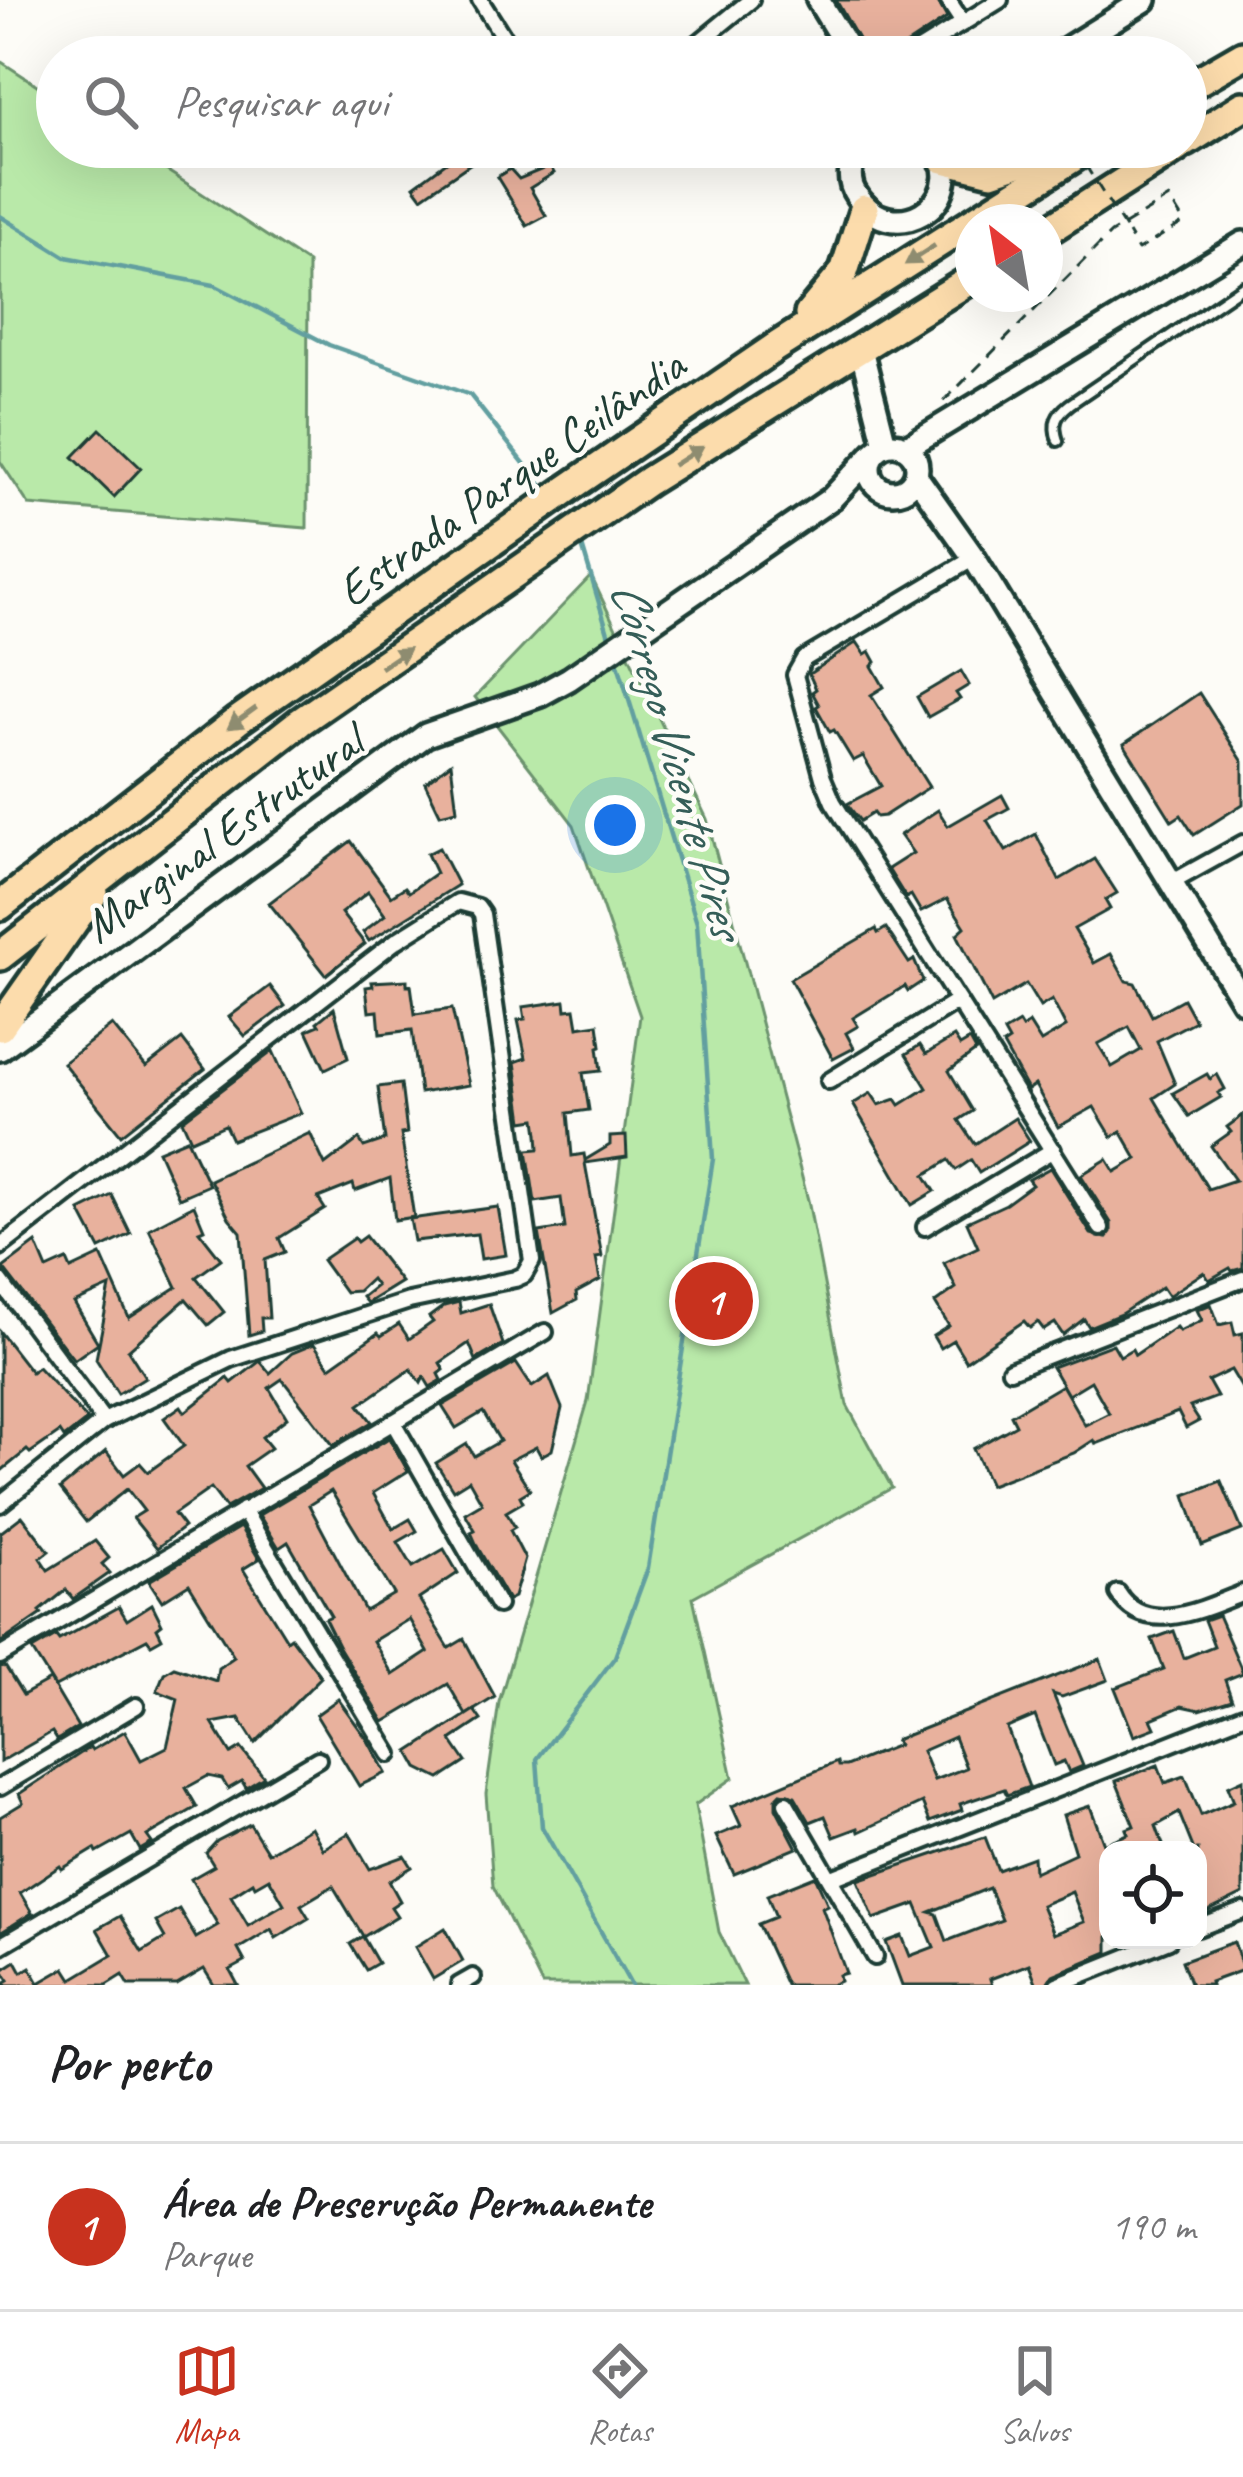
<!DOCTYPE html>
<html lang="pt">
<meta charset="utf-8">
<style>
:root{--surface:#fff;--page:#f2f2f2;--text:#202124;--muted:#757577;--line:#e0e0e0;--accent:#c8321e}
body{margin:0;font-family:Caveat,sans-serif;background:var(--page);color:var(--text)}
.controls{position:absolute;right:36px;bottom:36px;display:grid;overflow:hidden;border-radius:24px;box-shadow:0 12px 48px #0002}
.controls button{width:108px;height:108px;display:grid;place-items:center;padding:0;border:0;border-bottom:3px solid var(--line);background:var(--surface);color:var(--text);font:60px sans-serif}
.compass{position:absolute;left:955px;top:204px;width:108px;height:108px;border-radius:50%;background:var(--surface);box-shadow:0 12px 48px #0002;rotate:329deg}
.you{position:absolute;left:615px;top:825px;width:42px;height:42px;margin:-30px;border:9px solid #fff;border-radius:50%;background:#1a73e8;box-shadow:0 0 0 18px #1a73e833}
.badge{display:grid;place-items:center;width:78px;height:78px;border-radius:50%;background:var(--accent);color:#fff;font-size:39px;font-weight:700}
.pin{position:absolute;translate:-50% -50%;border:6px solid #fff;box-shadow:0 3px 12px #0006}
.list{margin:0;padding:0;list-style:none}
h2{display:flex;justify-content:space-between;align-items:center;height:156px;margin:0;padding:0 48px;font-size:51px}
h2 small{font-size:39px;font-weight:400;color:var(--muted)}
.list li{display:grid;grid-template-columns:78px 1fr auto;gap:36px;align-items:center;box-sizing:border-box;height:168px;padding:0 48px;border-top:3px solid var(--line)}
.list b{display:block;font-size:45px;white-space:nowrap}
.list p{margin:0;font-size:39px;white-space:nowrap;color:var(--muted)}
.list em{font-size:39px;font-style:normal;color:var(--muted)}
.icon{flex:none;width:66px;height:66px;fill:none;stroke:currentColor;stroke-width:2;stroke-linecap:round;stroke-linejoin:round}
.map{position:relative;flex:none;width:1243px;height:1985px;overflow:hidden}
.search{position:absolute;background:var(--surface);box-shadow:0 12px 48px #0002;left:36px;right:36px;top:36px;height:132px;display:flex;align-items:center;gap:30px;box-sizing:border-box;padding:0 42px;border-radius:66px;color:var(--muted);font-size:45px}
.sheet{height:324px;background:var(--surface)}
nav{display:flex;justify-content:space-around;align-items:center;box-sizing:border-box;height:168px;border-top:3px solid var(--line);background:var(--surface);font-size:33px;color:var(--muted)}
nav a{display:grid;justify-items:center;gap:6px}
nav .on{color:var(--accent)}
.map>svg:first-child{display:block}
</style>
<div class="map">
<svg width="1243" height="1985" viewBox="0 0 1243 1985">
<rect width="100%" height="100%" fill="#fdfcf7"/>
<filter id="ink" filterUnits="userSpaceOnUse"><feTurbulence type="fractalNoise" baseFrequency=".00833" numOctaves="2"/><feDisplacementMap in="SourceGraphic" scale="24" xChannelSelector="R" yChannelSelector="G"/><feConvolveMatrix kernelMatrix="1 2 1 2 8 2 1 2 1" color-interpolation-filters="sRGB"/></filter>
<g filter="url(#ink)">
<g fill="#b9e9a9" stroke="#6c936e" stroke-width="3">
<polygon points="0,61 57,98 57,147 131,147 308,263 307,528 29,505 0,461"/>
<polygon points="591,576 707,819 808,1200 847,1405 892,1488 693,1597 733,1778 695,1805 719,1932 745,1985 542,1985 493,1886 486,1794 499,1702 588,1401 640,1016 574,825 475,697"/>
</g>
<g fill="none" stroke-linecap="round" stroke-linejoin="round">
<g stroke="#629fa0" stroke-width="4.5">
<polyline points="0,216 66,257 214,285 329,345 470,395 546,491"/>
<polyline points="580,539 611,643"/>
<polyline points="615,654 697,923 713,1159 648,1568 615,1657 537,1759 542,1827 631,1985"/>
</g>
</g>
<g fill="#e8b19d" stroke="#1f3d34" stroke-width="3" fill-rule="evenodd">
<polygon points="836,0 937,0 947,18 888,57 868,57"/>
<polygon points="467,147 473,147 480,157 422,197 414,186"/>
<polygon points="550,166 554,173 530,188 546,216 527,226 497,177 510,169 519,179"/>
<polygon points="100,429 141,468 114,497 73,457"/>
<polygon points="857,642 865,654 870,651 876,662 872,666 884,687 871,695 929,787 884,816 876,817 873,813 860,821 847,804 881,786 863,756 853,761 834,730 830,732 816,707 819,705 812,692 816,689 809,674"/>
<polygon points="961,671 969,685 956,693 960,699 928,717 917,697"/>
<polygon points="1199,693 1243,762 1243,804 1194,835 1181,815 1172,821 1124,744"/>
<polygon points="451,763 457,810 440,814 425,783"/>
<path d="M1002,795L1009,808L987,820L1006,851L1036,834L1059,880L1095,859L1117,893L1105,900L1110,909L1074,929L1094,963L1111,954L1126,981L1135,983L1152,1016L1183,999L1195,1021L1157,1041L1175,1084L1154,1098L1208,1189L1235,1180L1211,1146L1231,1132L1227,1127L1243,1115V1268L1232,1271L1230,1268L1209,1280L1204,1272L1168,1296L1162,1287L1121,1314L1089,1327L1084,1319L1063,1335L1055,1323L1044,1330L1038,1322L1030,1328L1024,1321L966,1361L953,1340L940,1348L933,1336L949,1326L935,1303L956,1288L944,1263L978,1247L967,1222L1006,1204L1032,1185L1028,1180L1050,1168L1091,1234L1106,1238L1111,1232V1223L1081,1175L1107,1159L1115,1172L1137,1159L1121,1131L1112,1137L1094,1107L1058,1127L1035,1085L1028,1090L1003,1045L1009,1041L1004,1032L1019,1023L1022,1028L1029,1023L1041,1042L1066,1027L1052,1000L1040,1007L1026,984L992,1004L957,934L965,927L947,899L921,912L911,895L906,898L888,869L913,853L900,835L938,810L948,826ZM1129,1027L1141,1050L1112,1067L1098,1044Z"/>
<polygon points="351,841 391,896 405,887 409,892 436,873 427,854 439,848 458,885 369,941 363,932 385,915 368,892 341,913 365,944 326,975 269,903"/>
<polygon points="886,928 909,963 914,960 923,981 908,991 905,986 853,1018 858,1026 846,1033 854,1048 833,1059 790,979 876,929 878,933"/>
<polygon points="407,980 407,985 411,985 415,1014 452,1009 469,1085 420,1093 412,1030 380,1034 378,1011 369,1012 366,987 373,986 372,982"/>
<polygon points="270,986 285,1006 245,1036 229,1017"/>
<polygon points="565,1001 566,1010 575,1009 578,1027 598,1024 601,1046 598,1047 601,1071 583,1073 589,1110 568,1113 572,1156 584,1154 585,1160 610,1145 610,1137 626,1136 627,1157 585,1163 602,1257 596,1258 600,1280 576,1293 577,1300 553,1313 539,1232 565,1228 561,1198 535,1202 527,1150 539,1149 538,1134 536,1119 523,1121 515,1062 526,1058 518,1020 525,1019 523,1007"/>
<polygon points="334,1008 348,1058 325,1069 307,1030 319,1025 317,1022"/>
<polygon points="112,1025 146,1067 182,1039 205,1069 121,1135 63,1063"/>
<polygon points="954,1037 960,1046 970,1040 976,1051 949,1071 973,1111 959,1120 975,1144 1015,1118 1030,1141 979,1173 971,1160 956,1170 949,1160 925,1175 935,1191 912,1205 853,1104 871,1093 879,1105 896,1099 900,1105 927,1088 906,1054 920,1045 926,1054"/>
<polygon points="273,1051 301,1113 232,1140 225,1125 191,1140 182,1120"/>
<polygon points="1207,1074 1210,1079 1217,1074 1225,1089 1218,1093 1221,1097 1189,1116 1173,1093"/>
<polygon points="401,1084 407,1133 401,1134 414,1217 395,1220 390,1178 355,1191 353,1184 318,1198 325,1209 279,1238 285,1252 265,1260 269,1318 261,1318 262,1331 249,1335 241,1232 229,1218 210,1180 310,1133 325,1165 359,1139 364,1147 385,1140 378,1087"/>
<polygon points="187,1139 209,1185 179,1198 158,1151"/>
<polygon points="112,1195 131,1234 100,1249 80,1211"/>
<polygon points="194,1205 204,1229 199,1231 221,1259 196,1277 224,1312 208,1325 186,1299 128,1350 145,1377 118,1394 96,1359 110,1287 74,1303 98,1343 74,1360 3,1268 36,1243 47,1269 67,1260 71,1269 101,1255 129,1318 177,1287 149,1229"/>
<polygon points="498,1207 506,1255 481,1259 477,1234 414,1241 410,1219"/>
<polygon points="365,1236 401,1282 367,1303 362,1297 376,1286 371,1279 358,1291 345,1292 322,1260 354,1238 357,1242"/>
<polygon points="459,1302 461,1313 489,1304 503,1344 476,1360 469,1343 440,1363 444,1370 439,1374 442,1380 430,1387 424,1377 421,1383 411,1369 359,1405 372,1422 333,1445 282,1379 269,1388 287,1418 262,1437 271,1448 245,1466 261,1488 226,1508 211,1488 174,1514 184,1527 157,1548 133,1518 144,1511 127,1489 86,1522 60,1489 106,1451 124,1475 140,1463 148,1472 184,1446 164,1418 181,1406 185,1412 228,1378 232,1383 260,1361 270,1373 292,1353 314,1344 330,1367 378,1333 381,1336 399,1324 409,1339 433,1322 429,1317 444,1306"/>
<polygon points="1211,1304 1219,1325 1232,1322 1235,1335 1243,1333 1243,1390 1231,1370 1208,1381 1217,1397 1190,1407 1199,1421 1186,1428 1178,1412 1096,1444 1094,1440 1074,1453 990,1485 973,1449 1016,1425 1011,1415 1062,1385 1085,1425 1109,1413 1091,1381 1068,1395 1052,1367 1113,1344 1120,1356 1132,1349 1135,1355 1176,1327 1179,1331 1202,1320 1197,1310"/>
<polygon points="0,1332 31,1372 38,1367 87,1420 64,1438 60,1432 30,1453 27,1450 0,1472"/>
<polygon points="516,1363 532,1387 549,1376 562,1408 552,1450 541,1456 536,1447 511,1460 530,1490 520,1496 523,1502 506,1512 515,1527 510,1530 525,1559 514,1597 508,1600 478,1548 471,1532 475,1530 465,1513 482,1503 469,1480 453,1490 436,1463 467,1444 474,1456 500,1441 483,1412 456,1428 442,1406"/>
<path d="M389,1438L408,1471L373,1493L393,1529L410,1519L417,1531L398,1542L413,1567L444,1549L458,1573L419,1599L449,1648L464,1639L495,1697L466,1715L448,1684L384,1722L339,1647L325,1619L331,1616L288,1542L279,1548L259,1515ZM331,1491L394,1594L365,1611L309,1505ZM409,1619L428,1652L393,1675L373,1641Z"/>
<polygon points="1221,1481 1242,1530 1202,1546 1185,1495"/>
<polygon points="22,1516 49,1551 40,1558 48,1570 95,1541 109,1558 102,1564 110,1573 73,1599 66,1590 40,1611 42,1614 0,1643 0,1533"/>
<polygon points="240,1527 259,1559 243,1569 287,1640 291,1637 321,1677 255,1743 239,1718 212,1723 231,1754 241,1748 264,1777 246,1788 242,1781 228,1789 222,1779 208,1776 186,1788 197,1807 147,1836 152,1843 140,1850 131,1834 97,1853 95,1849 62,1869 60,1866 20,1893 32,1913 0,1933 0,1817 23,1803 19,1794 90,1747 92,1750 125,1731 141,1760 167,1747 178,1699 157,1691 164,1673 174,1667 216,1681 218,1668 234,1657 189,1584 162,1601 149,1581"/>
<polygon points="152,1604 162,1624 157,1628 162,1638 151,1644 147,1639 55,1687 32,1650 56,1636 59,1640 119,1607 127,1620"/>
<polygon points="1218,1615 1243,1673 1225,1680 1232,1700 1200,1710 1182,1706 1151,1719 1155,1728 1134,1736 1115,1688 1164,1669 1152,1639 1174,1631 1184,1658 1214,1646 1204,1620"/>
<path d="M1100,1659L1108,1680L1062,1697L1053,1694L1083,1766L1069,1772L1064,1761L1054,1765L1035,1716L1007,1728L1029,1787L1007,1795L1004,1789L960,1804L962,1810L930,1822L922,1803L859,1832L858,1828L834,1837L825,1816L810,1822L795,1796L781,1793L776,1798V1808L797,1848L734,1874L716,1836L741,1826L732,1806L837,1762L838,1766H846L898,1745L895,1740L915,1732ZM954,1737L966,1768L934,1780L922,1751Z"/>
<polygon points="5,1666 23,1695 50,1680 78,1727 57,1740 52,1732 0,1762 0,1667"/>
<polygon points="338,1699 367,1739 386,1773 359,1786 316,1715"/>
<polygon points="474,1710 481,1720 451,1740 466,1762 440,1779 418,1768 409,1752"/>
<path d="M1158,1765L1165,1783L1185,1776L1201,1815L1234,1801L1228,1786L1243,1779V1894L1198,1916V1850H1194L1179,1813L1156,1826L1165,1850H1108V1952L1053,1975L1046,1985H1037L1029,1964L990,1979L992,1985H902L886,1942L902,1936L910,1956L934,1947L916,1904L874,1919L858,1880L985,1837L998,1870L1033,1857L1034,1872L1075,1853L1063,1815L1090,1806L1104,1844L1128,1834L1126,1829L1134,1826L1116,1781ZM989,1888L1002,1920L947,1941L937,1914L930,1912ZM1072,1892L1084,1922L1053,1934L1041,1905Z"/>
<path d="M250,1824L268,1853L311,1827L323,1849L349,1833L370,1869L405,1856L412,1867L389,1881L400,1901L391,1907L397,1916L363,1937L378,1963L366,1970L350,1944L363,1936L333,1886L301,1905L309,1918L276,1938L271,1929L238,1949L245,1962L230,1970L238,1985H214L204,1969L177,1985H129L123,1975L107,1985H0L9,1980L2,1970L16,1961L22,1972L30,1967L39,1983L65,1968L72,1979L112,1955L97,1929L120,1916L142,1952L165,1938L156,1922L179,1909L196,1938L218,1925L191,1879L214,1866L206,1853L217,1841ZM269,1878L284,1904L248,1925L231,1896L253,1882L255,1886Z"/>
<polygon points="815,1876 828,1905 822,1907 846,1973 839,1975 840,1981 831,1985 786,1985 758,1924 776,1917 767,1895"/>
<polygon points="445,1928 463,1961 433,1979 415,1947"/>
<polygon points="1234,1942 1243,1970 1210,1982 1211,1985 1191,1985 1182,1961"/>
</g>
<g fill="none" stroke-linecap="round" stroke-linejoin="round">
<g stroke="#1f3d34" stroke-width="16">
<path id="lane" d="M1058,441C1052,423 1056,415 1070,404L1243,286"/>
</g>
<g stroke="#1f3d34" stroke-width="22">
<g id="street">
<polyline points="480,0 516,57"/>
<polyline points="948,0 963,23"/>
<polyline points="681,57 751,0"/>
<polyline points="908,57 1000,0"/>
<polyline points="974,558 804,659 795,675 823,778 833,802 1101,1228"/>
<polyline points="1169,884 1243,843"/>
<polyline points="829,1081 958,1001"/>
<polyline points="925,1227 1053,1150"/>
<polyline points="0,1247 396,941 458,902 477,907 482,914 532,1261 524,1275 515,1279 409,1301 231,1359 104,1421 0,1504"/>
<polyline points="0,1281 104,1421"/>
<polyline points="1010,1370 1243,1279"/>
<polyline points="393,1422 498,1605"/>
<polyline points="243,1510 390,1754"/>
<path d="M1118,1593C1145,1638 1205,1608 1243,1593"/>
<polyline points="0,1656 545,1332"/>
<polyline points="0,1787 136,1706"/>
<polyline points="786,1803 875,1957"/>
<polyline points="832,1878 1243,1715"/>
<polyline points="1198,1928 1243,1911"/>
<polyline points="0,1946 318,1759"/>
<polyline points="459,1985 473,1977"/>
<polyline points="1057,1985 1169,1940"/>
</g>
</g>
<g stroke="#1f3d34" stroke-width="30">
<g id="secondary">
<polyline points="818,0 853,57"/>
<polyline points="1054,57 1145,0"/>
<path d="M859,147C851,158 847,178 854,191C889,254 972,203 936,147"/>
<polyline points="861,349 885,444"/>
<circle cx="893" cy="468" r="24"/>
<polyline points="907,447 1243,243"/>
<polyline points="916,476 974,558 1243,1001"/>
<polyline points="0,1049 426,735 540,695 569,679 832,498 874,453"/>
</g>
</g>
<g stroke="#1f3d34" stroke-width="36">
<g id="highway">
<polyline points="1186,88 1243,55"/>
<polyline points="1186,142 1243,106"/>
<polyline points="943,159 992,171 1063,147"/>
<polyline points="1045,232 1178,147"/>
<polyline points="809,314 844,272 864,209"/>
<polyline points="0,906 237,721 566,490 774,348 1090,147"/>
<polyline points="0,956 300,722 648,481 973,278"/>
<polyline points="0,1027 94,893"/>
</g>
</g>
<polyline stroke="#1f3d34" stroke-width="3" stroke-dasharray="12 9" stroke-linecap="butt" points="944,401 1111,233 1169,198 1184,222 1138,250 1128,233"/>
<use href="#lane" stroke="#fdfcf7" stroke-width="8"/>
<use href="#street" stroke="#fdfcf7" stroke-width="14"/>
<use href="#secondary" stroke="#fdfcf7" stroke-width="21"/>
<use href="#highway" stroke="#fcdcac" stroke-width="27"/>
<polyline stroke="#1f3d34" stroke-width="3" stroke-dasharray="12 9" stroke-linecap="butt" points="1074,147 1128,233"/>
</g>
<defs><path id="oneway-solid" d="M-6-.8H1V-3.2L6.5 0L1 3.2V.8H-6Z" transform="scale(3)"/></defs>
<g fill="#8e8c70">
<use href="#oneway-solid" transform="translate(920 255) rotate(147)"/>
<use href="#oneway-solid" transform="translate(688 456) rotate(-32)"/>
<use href="#oneway-solid" transform="translate(395 658) rotate(-34)"/>
<use href="#oneway-solid" transform="translate(242 718) rotate(144)"/>
</g>
</g>
<g text-anchor="middle" stroke-width="9" stroke-linejoin="round" paint-order="stroke">
<g font-size="48" fill="#1f3d34" stroke="#fdfcf7">
<text transform="translate(510 477) rotate(-35)" y="17">Estrada Parque Ceilândia</text>
<text transform="translate(222 833) rotate(-36)" y="17">Marginal Estrutural</text>
</g>
<g font-size="51" font-style="italic" fill="#355e58" stroke="#fdfcf7">
<text transform="translate(679 758) rotate(74)" y="18">Córrego Vicente Pires</text>
</g>
</g>
</svg>
<div class="controls">
<button><svg class="icon" aria-label="locate" viewBox="0 0 24 24"><circle cx="12" cy="12" r="6"/><path d="M12 2v4M12 18v4M2 12h4M18 12h4"/></svg></button>
</div>
<svg class="compass" viewBox="-18 -18 36 36"><path d="M0-13l5 13h-10z" fill="#e53935"/><path d="M0 13l5-13h-10z" fill="#757577"/></svg>
<div class="you"></div>
<div class="pin badge" style="left:714px;top:1301px">1</div>
<div class="search"><svg class="icon" aria-label="search" viewBox="0 0 24 24"><circle cx="10" cy="10" r="6"/><path d="M15 15l6 6"/></svg>Pesquisar aqui</div>
</div>
<section class="sheet">
<h2>Por perto<small></small></h2>
<ul class="list">
<li><span class="badge">1</span><div><b>Área de Preservção Permanente</b><p>Parque</p></div><em>190 m</em></li>
</ul>
</section>
<nav>
<a class="on"><svg class="icon" aria-label="map" viewBox="0 0 24 24"><path d="M3 6l6-2 6 2 6-2v14l-6 2-6-2-6 2zM9 4v14M15 6v14"/></svg>Mapa</a>
<a><svg class="icon" aria-label="directions" viewBox="0 0 24 24"><path d="M12 3l9 9-9 9-9-9zM9 14v-3h6M13 9l2 2-2 2"/></svg>Rotas</a>
<a><svg class="icon" aria-label="saved" viewBox="0 0 24 24"><path d="M7 4h10v16l-5-4-5 4z"/></svg>Salvos</a>
</nav>
